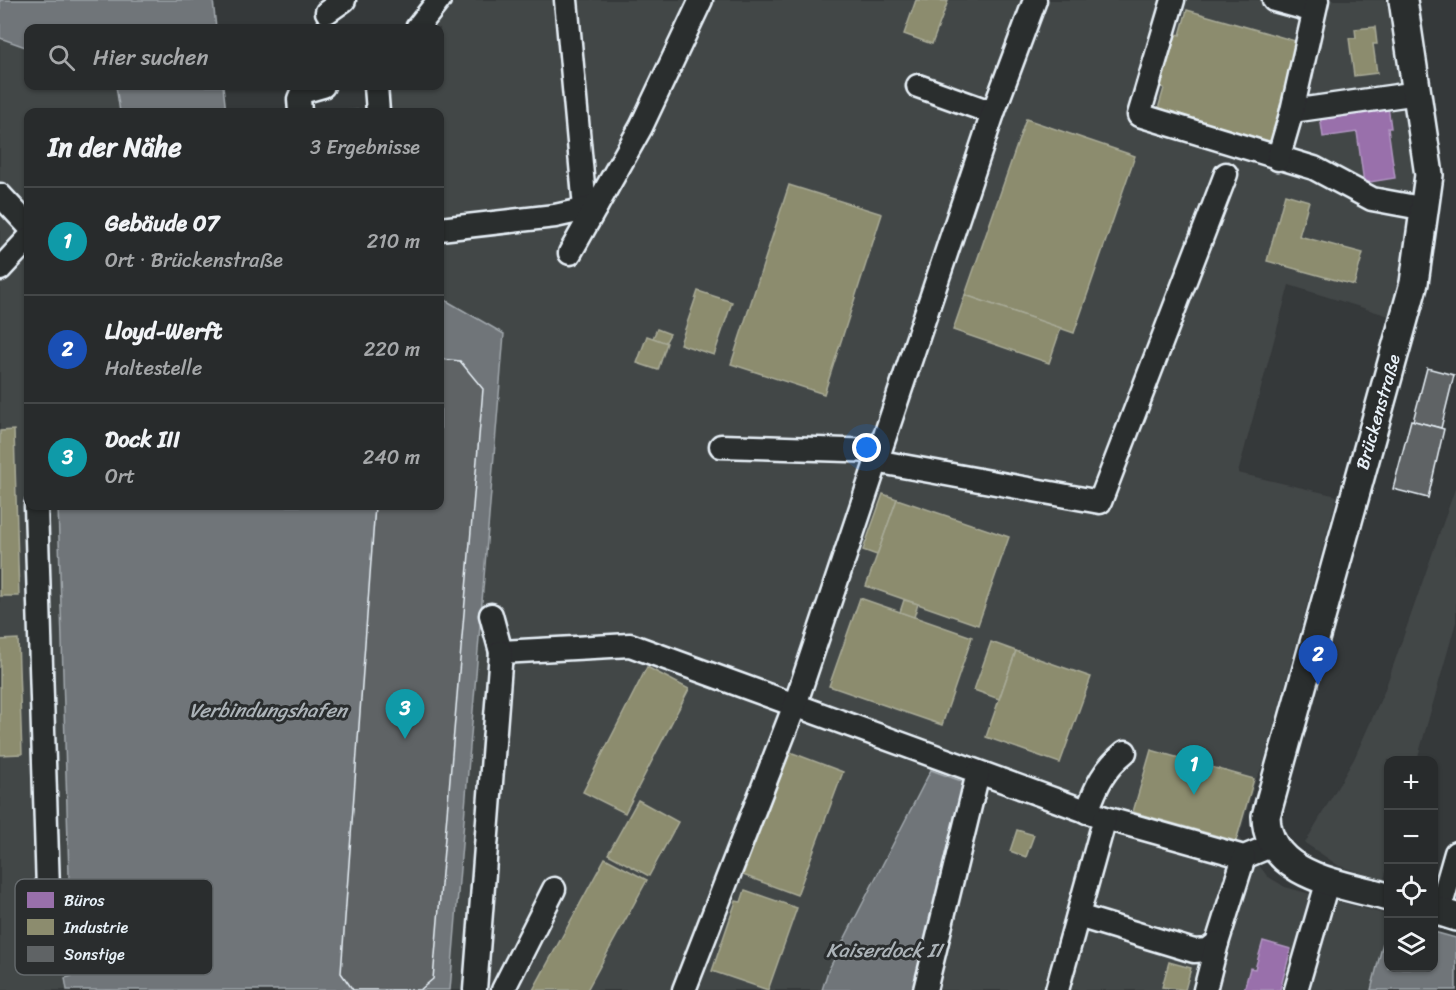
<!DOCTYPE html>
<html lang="de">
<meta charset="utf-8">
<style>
:root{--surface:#282b2c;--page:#343738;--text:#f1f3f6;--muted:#a5a7a9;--line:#444748;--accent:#ffd166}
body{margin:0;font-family:Sriracha,sans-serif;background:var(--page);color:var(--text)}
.controls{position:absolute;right:18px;bottom:18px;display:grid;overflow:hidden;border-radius:12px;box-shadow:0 2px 4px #0004}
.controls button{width:54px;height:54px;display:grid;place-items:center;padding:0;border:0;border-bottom:2px solid var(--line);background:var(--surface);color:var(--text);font:30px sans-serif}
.you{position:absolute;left:867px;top:448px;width:21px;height:21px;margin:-15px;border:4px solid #fff;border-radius:50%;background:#1a73e8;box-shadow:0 0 0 9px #1a73e833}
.badge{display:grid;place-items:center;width:39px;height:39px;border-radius:50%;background:var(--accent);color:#fff;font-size:20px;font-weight:700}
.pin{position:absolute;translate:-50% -50px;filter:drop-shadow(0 2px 3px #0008)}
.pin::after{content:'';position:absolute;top:32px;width:21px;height:18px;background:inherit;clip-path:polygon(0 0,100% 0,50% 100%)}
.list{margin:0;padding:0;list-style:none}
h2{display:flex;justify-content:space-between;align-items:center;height:78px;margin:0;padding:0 24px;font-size:26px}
h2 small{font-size:20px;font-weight:400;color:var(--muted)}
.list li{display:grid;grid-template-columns:39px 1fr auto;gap:18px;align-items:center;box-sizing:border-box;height:108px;padding:0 24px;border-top:2px solid var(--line)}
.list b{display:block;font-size:22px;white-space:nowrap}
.list p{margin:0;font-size:20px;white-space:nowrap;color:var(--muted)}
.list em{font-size:20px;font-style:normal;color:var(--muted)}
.icon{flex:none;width:33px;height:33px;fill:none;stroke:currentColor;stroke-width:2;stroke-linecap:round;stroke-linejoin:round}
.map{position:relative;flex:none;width:1456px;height:990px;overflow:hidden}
.search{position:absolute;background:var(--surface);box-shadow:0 2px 4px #0004;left:24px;top:24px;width:420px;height:66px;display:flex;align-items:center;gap:15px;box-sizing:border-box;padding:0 21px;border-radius:12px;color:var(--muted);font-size:22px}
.panel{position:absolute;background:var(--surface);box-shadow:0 2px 4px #0004;left:24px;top:108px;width:420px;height:402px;border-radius:12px}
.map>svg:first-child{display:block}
</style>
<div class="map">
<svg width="1456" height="990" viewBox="0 0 1456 990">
<rect width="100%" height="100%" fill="#35393a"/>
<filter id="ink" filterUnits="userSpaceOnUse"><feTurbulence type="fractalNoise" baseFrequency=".0167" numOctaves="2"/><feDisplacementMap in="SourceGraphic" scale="12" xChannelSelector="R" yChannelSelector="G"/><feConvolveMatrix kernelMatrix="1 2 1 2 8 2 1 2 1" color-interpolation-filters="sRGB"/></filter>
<g filter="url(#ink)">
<g fill="#424647">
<polygon points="455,0 1386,0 1403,81 1415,179 1411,223 1389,316 1289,285 1238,473 1337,496 1263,765 1256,779 1239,838 1267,876 1285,887 1388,915 1388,933 1384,939 1371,990 450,990 504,335 440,297 440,112 318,112 385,106 386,86 440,86 440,28 431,28"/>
<polygon points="0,38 28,48 28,86 116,86 120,112 28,112 28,506 58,506 72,977 65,978 67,990 0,990"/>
<polygon points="1456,486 1456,622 1417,760 1388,760 1388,863 1384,880 1339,866 1305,843 1354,759 1384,692"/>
</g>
<g fill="#707579" stroke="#a0a7ac" stroke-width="1.5">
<polygon points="0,0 213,0 216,28 28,28 28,48 0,38"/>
<polygon points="116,86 223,86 226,112 120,112"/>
<polygon points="440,297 504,334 450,990 67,990 65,978 72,976 58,506 440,506"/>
<polygon points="931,770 964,782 923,957 912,990 822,990 828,971"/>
<polygon points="1434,932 1456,938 1456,990 1371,990 1384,939 1388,933 1388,968 1434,968"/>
</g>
<g fill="#9970ab" stroke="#b197c2" stroke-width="1.5">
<polygon points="1388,106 1391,128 1388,128 1395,178 1364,183 1357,132 1323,137 1320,116"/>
<polygon points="1263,941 1291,949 1280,990 1244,990 1250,968 1255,969"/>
</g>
<g fill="#8c8c6e" stroke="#a8aa97" stroke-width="1.5">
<polygon points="916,0 948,1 932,44 904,34"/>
<polygon points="1187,10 1302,43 1271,149 1156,116 1164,88 1161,87 1176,34 1180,35"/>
<polygon points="1375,27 1377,44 1373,44 1377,73 1354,76 1349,38 1356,38 1355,29"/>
<polygon points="1026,119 1135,156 1074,333 965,295"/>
<polygon points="789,185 882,214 824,394 731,364"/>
<polygon points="1285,194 1309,201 1299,236 1363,253 1354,285 1267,261"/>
<polygon points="698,291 732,302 714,355 680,344"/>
<polygon points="965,295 1061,328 1049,363 953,330"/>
<polygon points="657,329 670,334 665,343 653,338"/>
<polygon points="647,336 667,343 658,370 637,363"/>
<polygon points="14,430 19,596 0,596 0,431"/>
<polygon points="883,494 897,499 877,555 863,550"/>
<polygon points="897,499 1009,537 978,625 866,586"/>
<polygon points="860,598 972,637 942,725 829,686"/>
<polygon points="904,600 918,604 914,617 900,612"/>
<polygon points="18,639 22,754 0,755 0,640"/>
<polygon points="991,642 1016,651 999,699 974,690"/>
<polygon points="1016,651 1091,677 1060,763 986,737"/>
<polygon points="647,667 689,689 625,813 583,792"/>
<polygon points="1151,750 1254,779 1236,841 1133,812"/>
<polygon points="790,752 843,772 797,895 743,875"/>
<polygon points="638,800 678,822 649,876 608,854"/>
<polygon points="1017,830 1034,835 1026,857 1010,851"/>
<polygon points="605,858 647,880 587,990 533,990"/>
<polygon points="745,890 797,908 768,990 712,971 736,901 741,902"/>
<polygon points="1169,962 1191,968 1185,990 1162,987"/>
</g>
<g fill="#5f6365" stroke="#e8f1f8" stroke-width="1.5">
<polygon points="440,359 460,361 483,389 433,979 420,990 353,990 341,973 375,506 440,506"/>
<polygon points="1427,368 1454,375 1441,428 1413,421"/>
<polygon points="1411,420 1444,429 1428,498 1393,489"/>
</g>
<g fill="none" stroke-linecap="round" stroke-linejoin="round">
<g stroke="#e8f1f8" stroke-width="27">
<g id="minor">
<polyline points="566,0 585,208"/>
<polyline points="1173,0 1139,115 1314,168 1372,199 1426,209"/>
<polyline points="1274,0 1314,11"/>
<polyline points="327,12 344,0"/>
<polyline points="417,28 439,0"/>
<polyline points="376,86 378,112"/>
<polyline points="918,86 993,113"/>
<polyline points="1292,111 1418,93"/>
<polyline points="300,112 299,99 302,92 323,86"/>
<polyline points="1278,159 1292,111 1317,0"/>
<polyline points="0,195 28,225"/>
<polyline points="440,229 555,216 596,207"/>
<polyline points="570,253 641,127 701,0"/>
<polyline points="0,269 28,239"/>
<polyline points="721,446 878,451"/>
<polyline points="875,461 1100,502 1226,174"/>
<polyline points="36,506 49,922"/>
<polyline points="491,615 501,652 630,645 1105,818 1244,857 1273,845"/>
<path d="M1087,812C1096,786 1104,769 1125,752"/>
<polyline points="1439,912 1456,853"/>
<polyline points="1078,916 1194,951 1208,950 1217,943 1244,857"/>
<polyline points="475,990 501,652"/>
<polyline points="503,990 554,889"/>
<polyline points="684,990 795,705 993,113 1035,0"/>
<polyline points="925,990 978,773"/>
<polyline points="1057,990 1105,818"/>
<polyline points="1205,990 1217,943"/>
<polyline points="1296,990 1328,880"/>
</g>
</g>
<g stroke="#e8f1f8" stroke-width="32">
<g id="major">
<path d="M1388,897C1343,884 1267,877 1266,816L1414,283L1429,175L1403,0"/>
<polyline points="1434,910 1456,917"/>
</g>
</g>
<use href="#minor" stroke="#2a2d2e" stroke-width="22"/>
<use href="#major" stroke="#2a2d2e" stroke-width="27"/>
</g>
</g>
<g text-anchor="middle" stroke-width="6" stroke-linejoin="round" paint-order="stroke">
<g font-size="18" fill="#e8f1f8" stroke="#2a2d2e">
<text transform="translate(1378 412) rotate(-74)" y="6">Brückenstraße</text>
</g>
<g font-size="20" font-style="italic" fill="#acb3b8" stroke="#2a2d2e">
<text x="268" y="717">Verbindungshafen</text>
<text x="884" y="957">Kaiserdock II</text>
</g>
</g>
<rect x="15" y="879" width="198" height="96" rx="9" fill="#2a2d2e" stroke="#63686b" stroke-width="1.5"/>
<rect x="27" y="892" width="27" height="16" fill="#9970ab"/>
<rect x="27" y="919" width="27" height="16" fill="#8c8c6e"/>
<rect x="27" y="946" width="27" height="16" fill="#5f6365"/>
<g font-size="16" fill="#e8f1f8">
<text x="64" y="906">Büros</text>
<text x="64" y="933">Industrie</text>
<text x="64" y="960">Sonstige</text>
</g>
</svg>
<div class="controls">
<button>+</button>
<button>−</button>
<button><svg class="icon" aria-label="locate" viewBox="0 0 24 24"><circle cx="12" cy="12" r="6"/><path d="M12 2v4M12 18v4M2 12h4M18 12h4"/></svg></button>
<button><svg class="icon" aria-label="layers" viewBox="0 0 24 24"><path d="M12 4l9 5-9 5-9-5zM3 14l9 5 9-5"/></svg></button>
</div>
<div class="you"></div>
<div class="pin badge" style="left:1194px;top:795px;background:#0f9aa8">1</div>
<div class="pin badge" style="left:1318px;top:685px;background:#1a4fb4">2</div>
<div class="pin badge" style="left:405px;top:739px;background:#0f9aa8">3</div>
<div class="search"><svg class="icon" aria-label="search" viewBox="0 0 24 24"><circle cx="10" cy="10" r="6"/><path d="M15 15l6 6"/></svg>Hier suchen</div>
<section class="panel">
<h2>In der Nähe<small>3 Ergebnisse</small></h2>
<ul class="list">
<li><span class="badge" style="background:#0f9aa8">1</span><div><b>Gebäude 07</b><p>Ort · Brückenstraße</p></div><em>210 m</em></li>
<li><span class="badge" style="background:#1a4fb4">2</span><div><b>Lloyd-Werft</b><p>Haltestelle</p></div><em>220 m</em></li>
<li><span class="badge" style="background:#0f9aa8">3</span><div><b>Dock III</b><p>Ort</p></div><em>240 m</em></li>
</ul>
</section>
</div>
